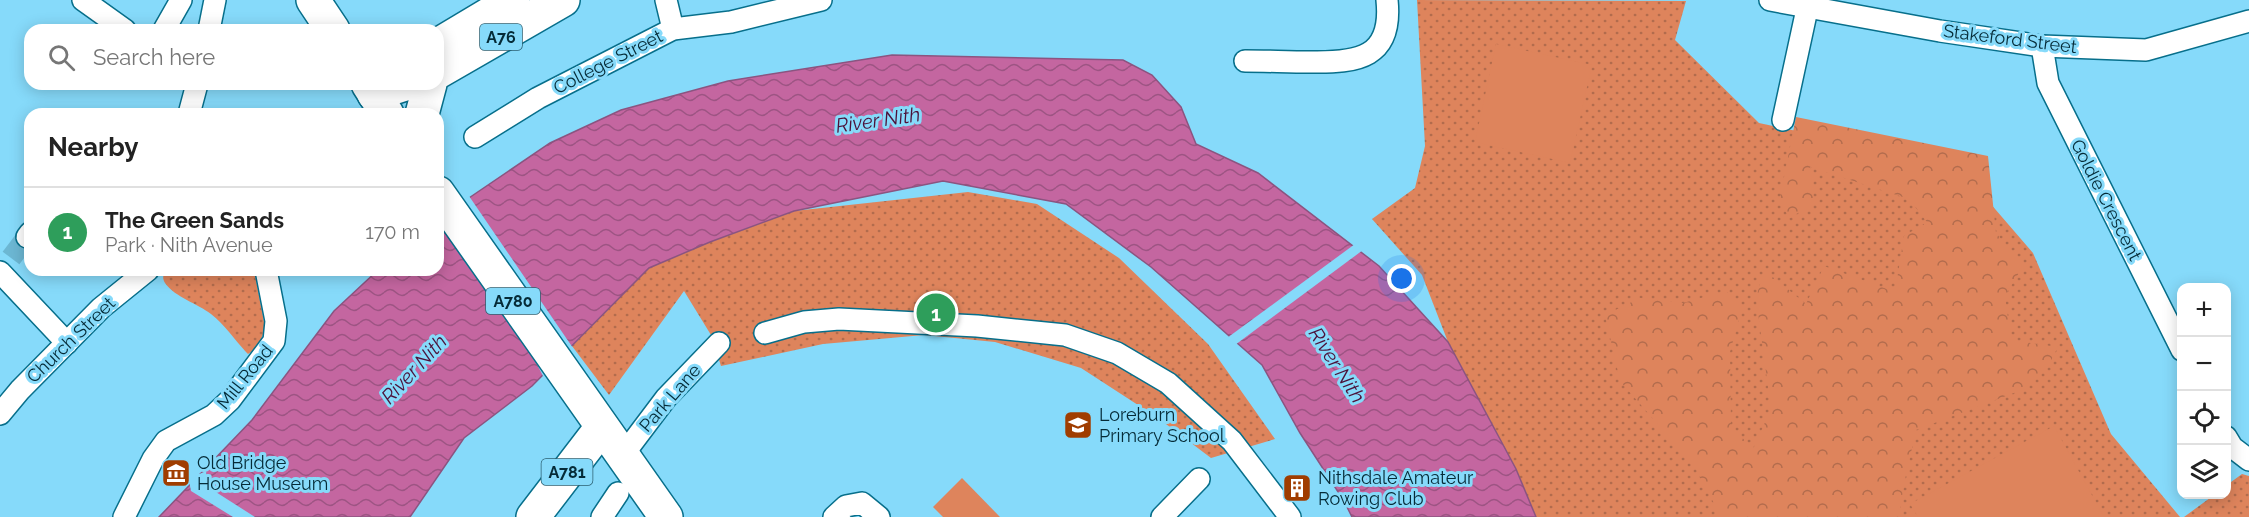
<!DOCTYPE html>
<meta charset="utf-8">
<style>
:root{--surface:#fff;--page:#f6f6f6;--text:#222;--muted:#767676;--line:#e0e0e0;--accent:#d93025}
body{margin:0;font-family:Raleway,sans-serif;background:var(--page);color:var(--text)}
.controls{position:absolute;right:18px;bottom:18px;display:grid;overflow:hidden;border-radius:12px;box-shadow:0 3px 15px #0003}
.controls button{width:54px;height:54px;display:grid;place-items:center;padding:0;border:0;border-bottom:2px solid var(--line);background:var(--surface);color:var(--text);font:30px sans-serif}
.you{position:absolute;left:1402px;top:279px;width:21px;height:21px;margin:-15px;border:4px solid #fff;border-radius:50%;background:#1a73e8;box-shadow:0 0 0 9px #1a73e833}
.badge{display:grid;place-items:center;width:39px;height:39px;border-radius:50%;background:var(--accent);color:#fff;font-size:20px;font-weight:700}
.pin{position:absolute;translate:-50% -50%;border:3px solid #fff;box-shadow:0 2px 6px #0006}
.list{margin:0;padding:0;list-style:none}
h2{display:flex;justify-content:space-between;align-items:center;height:78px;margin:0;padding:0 24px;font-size:26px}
h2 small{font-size:20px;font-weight:400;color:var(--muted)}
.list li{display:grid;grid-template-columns:39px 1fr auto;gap:18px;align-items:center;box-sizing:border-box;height:90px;padding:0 24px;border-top:2px solid var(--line)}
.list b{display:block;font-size:22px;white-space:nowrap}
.list p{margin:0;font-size:20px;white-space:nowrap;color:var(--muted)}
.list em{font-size:20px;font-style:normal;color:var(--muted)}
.icon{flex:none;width:33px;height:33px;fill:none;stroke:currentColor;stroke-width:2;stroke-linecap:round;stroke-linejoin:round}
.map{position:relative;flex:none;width:2249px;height:517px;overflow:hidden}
.search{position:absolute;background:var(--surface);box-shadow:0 3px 15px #0003;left:24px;top:24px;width:420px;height:66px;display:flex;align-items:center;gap:15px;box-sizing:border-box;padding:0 21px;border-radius:18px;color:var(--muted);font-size:22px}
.panel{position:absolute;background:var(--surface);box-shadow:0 3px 15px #0003;left:24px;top:108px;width:420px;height:168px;border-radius:18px}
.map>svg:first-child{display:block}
</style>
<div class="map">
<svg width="2249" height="517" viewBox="0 0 2249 517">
<defs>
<pattern id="grass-dots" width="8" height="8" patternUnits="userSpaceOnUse" patternTransform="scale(1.5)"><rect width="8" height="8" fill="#de845c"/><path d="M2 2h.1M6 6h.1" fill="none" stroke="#b26c4d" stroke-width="1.8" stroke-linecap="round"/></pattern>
<pattern id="forest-crowns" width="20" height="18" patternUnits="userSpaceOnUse" patternTransform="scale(1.5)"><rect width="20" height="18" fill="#de845c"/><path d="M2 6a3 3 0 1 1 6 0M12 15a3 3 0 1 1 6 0" fill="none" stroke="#b26c4d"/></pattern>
<pattern id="water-waves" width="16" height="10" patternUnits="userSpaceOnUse" patternTransform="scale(1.5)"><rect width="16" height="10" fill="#c466a0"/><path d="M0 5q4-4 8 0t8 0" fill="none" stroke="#9d5483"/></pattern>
</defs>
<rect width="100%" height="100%" fill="#86dafa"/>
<g fill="url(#grass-dots)">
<polygon points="1417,0 1686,1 1675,40 1759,123 1958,166 2033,253 2111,434 2180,517 1536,517 1516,469 1448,342 1422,275 1372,219 1415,188 1425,146"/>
<polygon points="968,192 1037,204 1119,258 1208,344 1275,439 1211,458 1158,418 1081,368 995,342 924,335 823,344 721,366 711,335 684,291 609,395 572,346 649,268 710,242 794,211"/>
<path d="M166,270H254L265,327C263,337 258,348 248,354L246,352C234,339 225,325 211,314C197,303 176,298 165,283C162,278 163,274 166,270Z"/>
<polygon points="2242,474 2249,476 2249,517 2184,517 2214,495 2226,494 2227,485"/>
</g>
<polygon fill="url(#forest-crowns)" points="1796,117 1988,156 1996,233 2023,266 2005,296 2011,340 2058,347 2048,366 2027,388 1916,430 1904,484 1899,517 1721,517 1695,467 1620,381 1605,315 1640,298 1683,303 1726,291 1742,308 1730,352 1731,426 1753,449 1771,409 1756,298 1764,270 1806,304 1824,266 1895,292 1904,236 1927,222 1909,199 1810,167 1814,203 1790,218 1779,202"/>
<g fill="#de845c">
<polygon points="1496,44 1592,65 1570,163 1475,142"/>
<polygon points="2054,426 2104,517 1918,517 1910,504"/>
<polygon points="962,478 1000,517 943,517 933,507"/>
</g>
<polygon fill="url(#water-waves)" stroke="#8b5480" stroke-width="1.5" points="892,55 1123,60 1152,75 1181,107 1196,144 1258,173 1379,266 1448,342 1516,469 1536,517 1352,517 1344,501 1300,433 1262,365 1151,267 1066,204 943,181 794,211 710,242 649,268 532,386 464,438 410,517 159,517 252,420 334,311 378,270 438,270 438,222 463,202 550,143 621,110 728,81"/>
<g fill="#86dafa">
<polygon points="469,196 573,348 544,378 526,343 438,220"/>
<polygon points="1355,244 1363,250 1235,345 1227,338"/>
<polygon points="206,471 208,487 255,517 233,517 191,491 189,481 193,477"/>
</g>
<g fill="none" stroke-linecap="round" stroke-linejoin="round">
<polyline stroke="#6cb7d3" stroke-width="21" stroke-dasharray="21 10" stroke-linecap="butt" points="11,258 27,237"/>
<g stroke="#076f8b" stroke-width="24">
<g id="minor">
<polyline points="83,0 125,30"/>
<polyline points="666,0 673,29"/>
<polyline points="1770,0 1940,31 2042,46 2146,50 2249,21"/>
<polyline points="164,30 181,0"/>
<polyline points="209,30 215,0"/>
<polyline points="2042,46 2048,83 2182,350"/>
<path d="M1245,61C1267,61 1288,62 1310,62C1358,63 1393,58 1387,0"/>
<polyline points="189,114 197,84"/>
<polyline points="1783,120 1809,0"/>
<polyline points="475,137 538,98 673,29 731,22 821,0"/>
<polyline points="27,237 30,233"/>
<polyline points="0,272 67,343"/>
<polyline points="765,333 804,322 839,319 977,326 1065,335 1117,353 1168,383 1232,441 1290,517"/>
<polyline points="0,414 20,390 101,308 148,270"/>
<polyline points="2226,437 2232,447 2249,460"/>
<polyline points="623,455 666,398 719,343"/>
<polyline points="124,517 153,459 166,441 214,415 230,400 274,341 276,321 266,270"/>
<polyline points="602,517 618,493"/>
<polyline points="834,517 846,506 862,503 879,517"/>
<polyline points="1162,517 1199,479"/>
</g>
</g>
<g stroke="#076f8b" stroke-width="36">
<g id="primary">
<polyline points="313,0 333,30"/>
<polyline points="438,45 513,0"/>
<polyline points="438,72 563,0"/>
<polyline points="368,84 387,114"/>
<polyline points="374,94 405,84"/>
<polyline points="422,114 430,84"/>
<polyline points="438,193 666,517"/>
<polyline points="533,517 602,427"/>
</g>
</g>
<use href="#minor" stroke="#fff" stroke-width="21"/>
<use href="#primary" stroke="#fff" stroke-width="33"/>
</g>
<defs>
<g id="school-square" transform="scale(1.5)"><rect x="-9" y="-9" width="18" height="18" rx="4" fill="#a03d00" stroke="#86dafa"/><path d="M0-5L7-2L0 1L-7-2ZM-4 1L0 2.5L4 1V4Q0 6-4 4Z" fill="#fff"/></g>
<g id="museum-square" transform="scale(1.5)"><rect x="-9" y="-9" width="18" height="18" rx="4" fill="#a03d00" stroke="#86dafa"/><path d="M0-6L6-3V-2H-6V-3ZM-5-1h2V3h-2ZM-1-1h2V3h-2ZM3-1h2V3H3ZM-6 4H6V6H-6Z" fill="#fff"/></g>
<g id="building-square" transform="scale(1.5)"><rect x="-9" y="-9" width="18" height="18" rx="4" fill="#a03d00" stroke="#86dafa"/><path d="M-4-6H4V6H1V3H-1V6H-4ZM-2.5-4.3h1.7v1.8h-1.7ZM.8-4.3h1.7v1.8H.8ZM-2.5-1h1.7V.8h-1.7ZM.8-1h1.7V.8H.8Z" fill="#fff"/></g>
</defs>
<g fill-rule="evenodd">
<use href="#school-square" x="1078" y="425"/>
<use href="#museum-square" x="176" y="473"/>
<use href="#building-square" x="1297" y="488"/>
</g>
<g text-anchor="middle" stroke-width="6" stroke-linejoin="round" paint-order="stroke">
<g fill="#86dafa" stroke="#2c6072" stroke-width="1.5">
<rect x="480" y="24" width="42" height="26" rx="4.5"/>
<rect x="486" y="288" width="54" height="26" rx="4.5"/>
<rect x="541.5" y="459" width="51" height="26" rx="4.5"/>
</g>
<g font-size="16" font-weight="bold" fill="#052b37">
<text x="501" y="43">A76</text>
<text x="513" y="307">A780</text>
<text x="567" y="478">A781</text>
</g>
<g font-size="18" fill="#052b37" stroke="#86dafa">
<text transform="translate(2010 39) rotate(7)" y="6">Stakeford Street</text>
<text transform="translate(608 62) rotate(-27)" y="6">College Street</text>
<text transform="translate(2106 200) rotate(63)" y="6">Goldie Crescent</text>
<text transform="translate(71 340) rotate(-44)" y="6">Church Street</text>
<text transform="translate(245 377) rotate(-51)" y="6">Mill Road</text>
<text transform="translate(670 398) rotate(-49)" y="6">Park Lane</text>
</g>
<g font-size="18" fill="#052b37" stroke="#86dafa" text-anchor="start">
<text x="1099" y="421">Loreburn<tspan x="1099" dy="21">Primary School</tspan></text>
<text x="197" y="469">Old Bridge<tspan x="197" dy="21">House Museum</tspan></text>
<text x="1318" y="484">Nithsdale Amateur<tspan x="1318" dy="21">Rowing Club</tspan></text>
</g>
<g font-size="20" font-style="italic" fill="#4c1139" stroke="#86dafa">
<text transform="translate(878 120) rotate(-8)" y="7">River Nith</text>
<text transform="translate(1337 365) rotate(57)" y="7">River Nith</text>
<text transform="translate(414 369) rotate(-47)" y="7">River Nith</text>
</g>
</g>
</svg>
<div class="controls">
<button>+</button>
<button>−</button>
<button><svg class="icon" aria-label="locate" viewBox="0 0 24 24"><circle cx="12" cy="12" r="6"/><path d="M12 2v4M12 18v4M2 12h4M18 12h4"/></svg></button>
<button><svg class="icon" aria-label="layers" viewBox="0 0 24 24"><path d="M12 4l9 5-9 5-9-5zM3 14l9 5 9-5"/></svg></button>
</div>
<div class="you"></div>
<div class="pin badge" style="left:936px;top:313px;background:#2e9e5b">1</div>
<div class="search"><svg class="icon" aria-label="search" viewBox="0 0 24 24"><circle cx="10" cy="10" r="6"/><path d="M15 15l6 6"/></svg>Search here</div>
<section class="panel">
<h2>Nearby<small></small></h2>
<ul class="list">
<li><span class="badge" style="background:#2e9e5b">1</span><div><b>The Green Sands</b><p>Park · Nith Avenue</p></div><em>170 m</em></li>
</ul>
</section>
</div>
